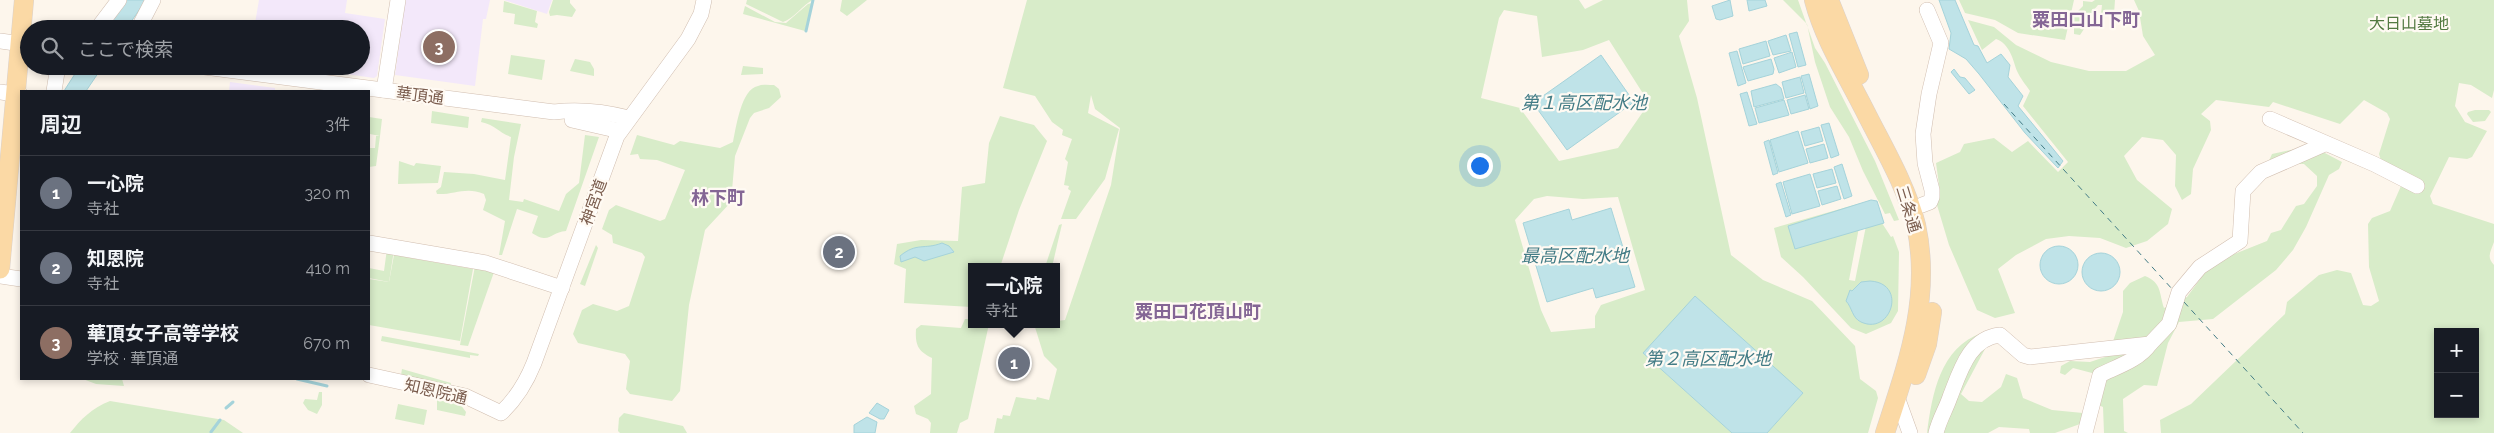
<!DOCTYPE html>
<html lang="ja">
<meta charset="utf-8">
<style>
:root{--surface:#171b24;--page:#242831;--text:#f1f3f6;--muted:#9ea1a6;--line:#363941;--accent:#e76f51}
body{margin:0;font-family:Raleway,"Noto Sans JP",sans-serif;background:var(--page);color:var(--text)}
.controls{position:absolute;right:15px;bottom:15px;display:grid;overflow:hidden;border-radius:0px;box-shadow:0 2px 8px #0003}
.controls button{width:45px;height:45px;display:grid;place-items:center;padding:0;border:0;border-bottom:1px solid var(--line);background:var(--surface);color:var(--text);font:25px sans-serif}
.you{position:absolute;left:1479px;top:165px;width:18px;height:18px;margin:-12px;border:4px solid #fff;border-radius:50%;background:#1a73e8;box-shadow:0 0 0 8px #1a73e833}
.badge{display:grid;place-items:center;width:32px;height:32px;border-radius:50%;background:var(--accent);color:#fff;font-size:16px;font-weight:700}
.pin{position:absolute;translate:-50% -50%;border:2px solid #fff;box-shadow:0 1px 5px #0006}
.popup{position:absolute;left:968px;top:263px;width:92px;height:65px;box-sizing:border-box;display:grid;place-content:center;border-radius:0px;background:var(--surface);filter:drop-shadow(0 1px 4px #0005);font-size:16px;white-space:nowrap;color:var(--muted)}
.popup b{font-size:19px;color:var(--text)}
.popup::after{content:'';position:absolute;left:50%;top:100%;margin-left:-10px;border:10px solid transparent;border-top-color:var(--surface)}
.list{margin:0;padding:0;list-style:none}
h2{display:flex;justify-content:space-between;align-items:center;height:65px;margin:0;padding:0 20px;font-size:21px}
h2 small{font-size:16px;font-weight:400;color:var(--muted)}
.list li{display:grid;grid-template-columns:32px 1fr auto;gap:15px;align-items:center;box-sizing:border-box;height:75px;padding:0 20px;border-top:1px solid var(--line)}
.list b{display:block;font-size:19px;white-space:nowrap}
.list p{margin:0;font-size:16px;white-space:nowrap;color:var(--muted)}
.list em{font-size:16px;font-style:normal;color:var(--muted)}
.icon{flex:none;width:28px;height:28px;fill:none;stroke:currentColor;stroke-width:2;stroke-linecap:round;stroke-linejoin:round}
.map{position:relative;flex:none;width:2494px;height:433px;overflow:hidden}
.search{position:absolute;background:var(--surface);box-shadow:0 2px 8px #0003;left:20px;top:20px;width:350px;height:55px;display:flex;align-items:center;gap:12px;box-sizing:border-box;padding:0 18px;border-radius:28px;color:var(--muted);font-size:19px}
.panel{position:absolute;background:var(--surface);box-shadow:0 2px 8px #0003;left:20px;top:90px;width:350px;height:290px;border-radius:0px}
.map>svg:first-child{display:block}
</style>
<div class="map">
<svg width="2494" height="433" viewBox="0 0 2494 433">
<rect width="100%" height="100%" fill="#fdf6ec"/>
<g fill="#f3e8fa">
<polygon points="259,0 347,0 345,13 385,19 377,76 374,78 289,66 361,66 361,29 254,29"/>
<polygon points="405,0 490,0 486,19 483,19 475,86 395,75"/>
<polygon points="504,0 552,0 547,14"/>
<polygon points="230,82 275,88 275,91 229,91"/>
</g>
<g fill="#d8ecc9" fill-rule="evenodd">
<polygon points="553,0 570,0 570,3 576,10 572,17 557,15 550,16 549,12"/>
<path d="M747,0H813C803,4 794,19 783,22L746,4Z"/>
<polygon points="842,0 867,0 847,16 840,11"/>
<path d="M1027,0H1579L1585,9L1603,0H1687L1689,21L1679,36L1697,98L1731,255L1763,280L1812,301L1855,346L1860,379L1876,391L1878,398L1868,433H1767L1803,393L1643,353L1732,433H994L997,418L1002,419L1003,415L1010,416L1016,397L1036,400L1037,397L1049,400L1057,369L1044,356L1034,324H1056L1057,321L1065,320L1111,185L1120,128L1095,109L1091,95L1088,113L1119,129L1105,179L1076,219H1061L1071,191L1068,189L1069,186L1064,185L1068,162L1065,159L1072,139L1062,135L1063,130L1052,122L1035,96L1003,88ZM1504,10L1537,16L1542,57L1583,50L1609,40L1649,103L1618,148L1559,161L1520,108L1481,98L1499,18ZM1547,196L1583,199L1618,197L1645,290L1601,305L1595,316V328L1551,332L1541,310L1515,220L1534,199Z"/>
<polygon points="1783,0 1798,0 1815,48 1825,63 1875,161 1899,220 1894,221 1890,213 1885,214 1863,171 1849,137 1830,107 1815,62 1807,24"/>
<polygon points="1959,0 2074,0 2065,40 2018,33 1995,20 1965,13"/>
<polygon points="2095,0 2115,0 2114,14 2101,14 2102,5 2098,5 2092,12 2088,27 2086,26 2080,35 2074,34 2074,28 2071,24 2074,17 2074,12 2077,12 2083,6 2083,1 2092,2"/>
<path d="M2134,0H2494V90L2492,98L2471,85L2459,83L2455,106L2465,122L2487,131L2472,157L2467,159L2449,157L2430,196L2433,204L2494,224C2494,230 2494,237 2494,242C2491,251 2486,257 2494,265V433H2161L2160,420L2191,404L2285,314L2287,302L2319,275L2337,270L2351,273L2363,305L2371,306L2379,301L2369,267L2368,224L2372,218L2390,211L2401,186L2382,163L2379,154L2390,119L2387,113L2364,100L2340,124L2273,102L2269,107L2216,100L2201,114L2210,121L2211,130L2193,169L2191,194L2182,200L2175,186L2176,155L2163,140L2142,137L2124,156L2137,180L2172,209L2168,224L2147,241L2126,248L2100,238L2069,236L2046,239L2016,255L1998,269L2015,313L1995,318L1977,310L1949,245L1937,205L1940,192L1936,163L1960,152L1964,144L1994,138L2012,152L2028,141L2058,172L2068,162L2023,106L2030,91C2026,85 2020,78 2017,71C2013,60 2010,44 1996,39L1982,50L1968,20L1994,27L2016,45L2051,62L2089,71H2126L2155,55L2143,36L2139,11ZM2438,332H2475V414H2438Z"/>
<polygon points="504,1 537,11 535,22 538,24 537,28 514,24 515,14 503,12"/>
<polygon points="812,3 805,31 743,14 745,6 775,22 786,23 808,4"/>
<polygon points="511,55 545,60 542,80 508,74"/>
<polygon points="575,59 590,62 594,69 594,76 570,71"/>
<polygon points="743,66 763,68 763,74 741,75"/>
<path d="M774,85L779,89L781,97L769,108L754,113L750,118L735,156L731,202L705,230L689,305L680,391L672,401L630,394L626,389L630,361L625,354L578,343L573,334L582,310L593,304L617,311L629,306L645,257L642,253L613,243L612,235L602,229L609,210L616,205L660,221L665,219L685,170L657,160L640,159L638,154L630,155L637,135L674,145L680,141L720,148L733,142C736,128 741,89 758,86C763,84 769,85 774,85Z"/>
<polygon points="2475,110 2489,110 2491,112 2485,121 2473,122 2467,114 2468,112"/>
<polygon points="432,111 469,117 468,128 431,123"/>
<polygon points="1000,116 1034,125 1047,141 1019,210 1000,267 972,267 971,307 904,303 906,269 894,264 897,244 921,240 958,241 962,187 985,183 989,143"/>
<polygon points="369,117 382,119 380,136 370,134"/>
<path d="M482,118L521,124L514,157L509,200L523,202L524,199L559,211L566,194L579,183L585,135L599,137L566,231C550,232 550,245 532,233L538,216L517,209L502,255H499L505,221L483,210L486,200L484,194C466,186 454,195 437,194L436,191L441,187L444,172L474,174L505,180L511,137C498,132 495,125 481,122Z"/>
<polygon points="376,136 380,136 376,166 369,167 369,148 375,148"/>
<path d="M2305,147L2321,151L2342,162L2339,169L2329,175L2306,227L2293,250L2276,270L2213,319L2179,322L2168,343L2157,386L2144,385L2123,399L2124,431L2128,433H2104L2103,407L2096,404L2080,424L2055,433H2030L2029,429L1999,427L1988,433H1927C1932,395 1940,347 1982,333L1985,349L1961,394L1969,401L1982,402L2001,387L2006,374L2017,378L2023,398L2052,410L2083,413L2101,391L2092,373L2073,368L2065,375L2060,373L2061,366L2070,361L2090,362L2108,356L2123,312V291L2130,283L2145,276C2162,283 2159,293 2164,308L2187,297L2206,271L2232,255L2267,241L2271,233L2281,230L2296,206L2304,204L2317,186V176L2304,164L2268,163L2272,154Z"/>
<polygon points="399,161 414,166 416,163 441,166 438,183 398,184"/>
<polygon points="1861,203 1861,217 1849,280 1855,281 1869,211 1880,220 1891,237 1893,236 1899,252 1898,311 1891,323 1866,334 1851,328 1803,277 1781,257 1774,228"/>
<polygon points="1062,224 1052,267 1045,267 1059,225"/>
<polygon points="596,245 598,248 585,286 580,284"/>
<polygon points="387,249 394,250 389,282 369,278 369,268 384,271"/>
<polygon points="394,255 473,269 460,341 369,325 369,279 389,282"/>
<polygon points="475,266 494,272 468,346 460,345"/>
<path d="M965,319H971L972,324H989L968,419L960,423L957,433H930L931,423L928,419L916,414L914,406L931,394L932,358C918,351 915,345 916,329L921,325L961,328Z"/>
<polygon points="382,336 479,354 478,356 470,355 470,358 381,341"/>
<polygon points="402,369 451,383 450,386 401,375"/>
<polygon points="83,379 122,379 124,386 96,384"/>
<polygon points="319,392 322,392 322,405 317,414 308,410 303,403 305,399 317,400"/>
<polygon points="437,400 460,404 466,412 465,416 437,410"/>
<path d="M110,401L224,420L243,433H70C81,419 92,408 110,401Z"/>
<polygon points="398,404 427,410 424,425 395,419"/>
<polygon points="624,413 683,426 687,433 620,433 618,431 619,418"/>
</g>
<g fill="#bfe3e8" stroke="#a5d3da">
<polygon points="125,0 146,0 126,29 103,29"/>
<polygon points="1730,0 1733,16 1720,20 1716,19 1712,6"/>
<polygon points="1747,0 1765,0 1767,6 1749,11"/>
<polygon points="1939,0 1955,0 1974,45 1978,46 1987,63 2001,54 2010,65 2008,77 2023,96 2018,106 2063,161 2058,168 2025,133 1979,74 1966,59 1949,49 1951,33"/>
<polygon points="1797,32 1806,65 1798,67 1789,34"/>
<polygon points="1786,35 1791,51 1773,55 1768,41"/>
<polygon points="1766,41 1770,56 1743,64 1739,49"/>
<polygon points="1737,51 1746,83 1738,86 1729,53"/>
<polygon points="1792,52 1796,67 1779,73 1774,58"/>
<polygon points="1601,55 1634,102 1567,150 1533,103"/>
<polygon points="1771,59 1774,69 1773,74 1748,81 1743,67"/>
<polygon points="80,66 103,66 86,91 64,91"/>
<polygon points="1954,69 1960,77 1965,78 1975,90 1969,94 1951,72"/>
<polygon points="1809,74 1818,106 1810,109 1801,76"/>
<polygon points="1800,77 1804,93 1786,98 1782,82"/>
<polygon points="1776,84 1781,88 1784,99 1754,107 1751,91"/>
<polygon points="1747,92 1757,124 1749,126 1740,94"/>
<polygon points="1805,95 1809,109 1791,114 1787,100"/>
<polygon points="1784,100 1789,115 1759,123 1755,108"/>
<polygon points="1829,123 1839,155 1831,158 1821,125"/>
<polygon points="1819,127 1823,141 1805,146 1801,132"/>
<polygon points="1798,131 1808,163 1779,172 1770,140"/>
<polygon points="1769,140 1778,173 1773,175 1764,142"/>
<polygon points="1824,144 1828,158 1810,163 1806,149"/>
<polygon points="1842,164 1852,196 1844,199 1834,167"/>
<polygon points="1832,169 1836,183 1817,188 1813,174"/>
<polygon points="1810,174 1820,206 1792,214 1783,182"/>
<polygon points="1781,182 1791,215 1786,217 1776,184"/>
<polygon points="1837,186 1841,199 1822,205 1818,191"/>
<polygon points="1871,200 1877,201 1884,223 1795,249 1788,226"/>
<polygon points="1611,208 1635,287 1596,298 1593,288 1547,302 1523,223 1569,209 1572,220"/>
<path d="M942,243L949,246L954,252L924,261L915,257L901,262L900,256C917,242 924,250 942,243Z"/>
<circle cx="2059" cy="265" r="19"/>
<circle cx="2101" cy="272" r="19"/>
<path d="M1870,281C1908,283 1891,336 1861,322C1852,318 1852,307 1846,301L1850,290L1852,291L1861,282Z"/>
<polygon points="1695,296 1803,393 1767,433 1732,433 1643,353"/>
<polygon points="877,403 889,410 884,419 880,419 869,413"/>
<polygon points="867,417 877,422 875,433 854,433 854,425"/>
</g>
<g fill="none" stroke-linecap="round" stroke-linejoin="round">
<g stroke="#a5d3da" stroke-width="3">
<polyline points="806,31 813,0"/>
<polyline points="297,379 327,386"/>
<polyline points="226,408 233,402"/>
<polyline points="211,432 220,420"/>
</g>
<g stroke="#437c86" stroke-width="1" stroke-dasharray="6 5" stroke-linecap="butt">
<polyline points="2004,104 2173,290"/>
<polyline points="2184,302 2303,433"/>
</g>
<g stroke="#d1beb0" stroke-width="16">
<g id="minor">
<polyline points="97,29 119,0"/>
<polyline points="138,29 153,0"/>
<polyline points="0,41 29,45"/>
<path d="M197,66L554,112C578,109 605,112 629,118"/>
<polyline points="384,90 398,0"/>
<polyline points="54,91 58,66"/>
<polyline points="0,92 21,95"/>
<polyline points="2270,119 2374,164 2417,186"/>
<polyline points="572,120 620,131"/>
<polyline points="1922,205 1930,202 1932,197 1932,190 1925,163 1923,134 1929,94 1941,43 1927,10"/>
<polyline points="369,243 486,263 562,288"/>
<polyline points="0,276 21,279"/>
<path d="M369,375L465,396L501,413C516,399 526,383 534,363L617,136L688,39L701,14L704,0"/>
<polyline points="1897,397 1910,433"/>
<path d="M1936,433C1939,420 1946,409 1950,397C1960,372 1969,338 2000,335L2023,355L2030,357L2150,344L2169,324L2179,292L2200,267L2240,241L2243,191L2261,172L2325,144"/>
<path d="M2085,433L2100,375C2116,367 2139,360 2150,344"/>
</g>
</g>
<g stroke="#dad1cd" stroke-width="20">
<g id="major">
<path d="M1814,0C1824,39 1847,75 1865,111C1883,147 1906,185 1916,225C1932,298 1907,365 1885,433"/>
<polyline points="1829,0 1859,75"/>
<polyline points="0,269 24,0"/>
<polyline points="1916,375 1927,344 1932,312"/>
</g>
</g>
<use href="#minor" stroke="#fff" stroke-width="15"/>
<use href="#major" stroke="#fbd9a5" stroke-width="19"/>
</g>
<g text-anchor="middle" stroke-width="4.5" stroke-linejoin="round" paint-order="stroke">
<g font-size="16" fill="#537a41" stroke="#fffaf3">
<text x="2409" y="29">大日山墓地</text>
</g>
<g font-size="16" fill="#7a5c4d" stroke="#fffaf3">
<text transform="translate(420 95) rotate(7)" y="6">華頂通</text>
<text transform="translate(593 202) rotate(-70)" y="6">神宮道</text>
<text transform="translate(1909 209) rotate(73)" y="6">三条通</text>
<text transform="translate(436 391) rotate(13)" y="6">知恩院通</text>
</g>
<g font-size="18" font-weight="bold" fill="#846695" stroke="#fffaf3">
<text x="2086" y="26">粟田口山下町</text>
<text x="718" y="204">林下町</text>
<text x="1198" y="318">粟田口花頂山町</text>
</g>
<g font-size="18" font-style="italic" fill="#437c86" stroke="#fffaf3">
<text x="1584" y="109">第１高区配水池</text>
<text x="1575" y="262">最高区配水地</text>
<text x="1708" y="365">第２高区配水地</text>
</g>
</g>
</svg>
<div class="controls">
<button>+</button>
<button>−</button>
</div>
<div class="you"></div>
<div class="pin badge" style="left:1014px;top:363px;background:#6b7280">1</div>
<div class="popup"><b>一心院</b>寺社</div>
<div class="pin badge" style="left:839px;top:252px;background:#6b7280">2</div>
<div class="pin badge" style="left:439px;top:47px;background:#8d6e63">3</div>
<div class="search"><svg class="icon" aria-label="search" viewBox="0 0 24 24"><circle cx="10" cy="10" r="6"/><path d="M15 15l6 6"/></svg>ここで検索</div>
<section class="panel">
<h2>周辺<small>3件</small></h2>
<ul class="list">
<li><span class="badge" style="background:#6b7280">1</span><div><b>一心院</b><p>寺社</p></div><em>320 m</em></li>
<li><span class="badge" style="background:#6b7280">2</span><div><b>知恩院</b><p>寺社</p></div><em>410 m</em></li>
<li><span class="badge" style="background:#8d6e63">3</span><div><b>華頂女子高等学校</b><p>学校 · 華頂通</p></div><em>670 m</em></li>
</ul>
</section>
</div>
